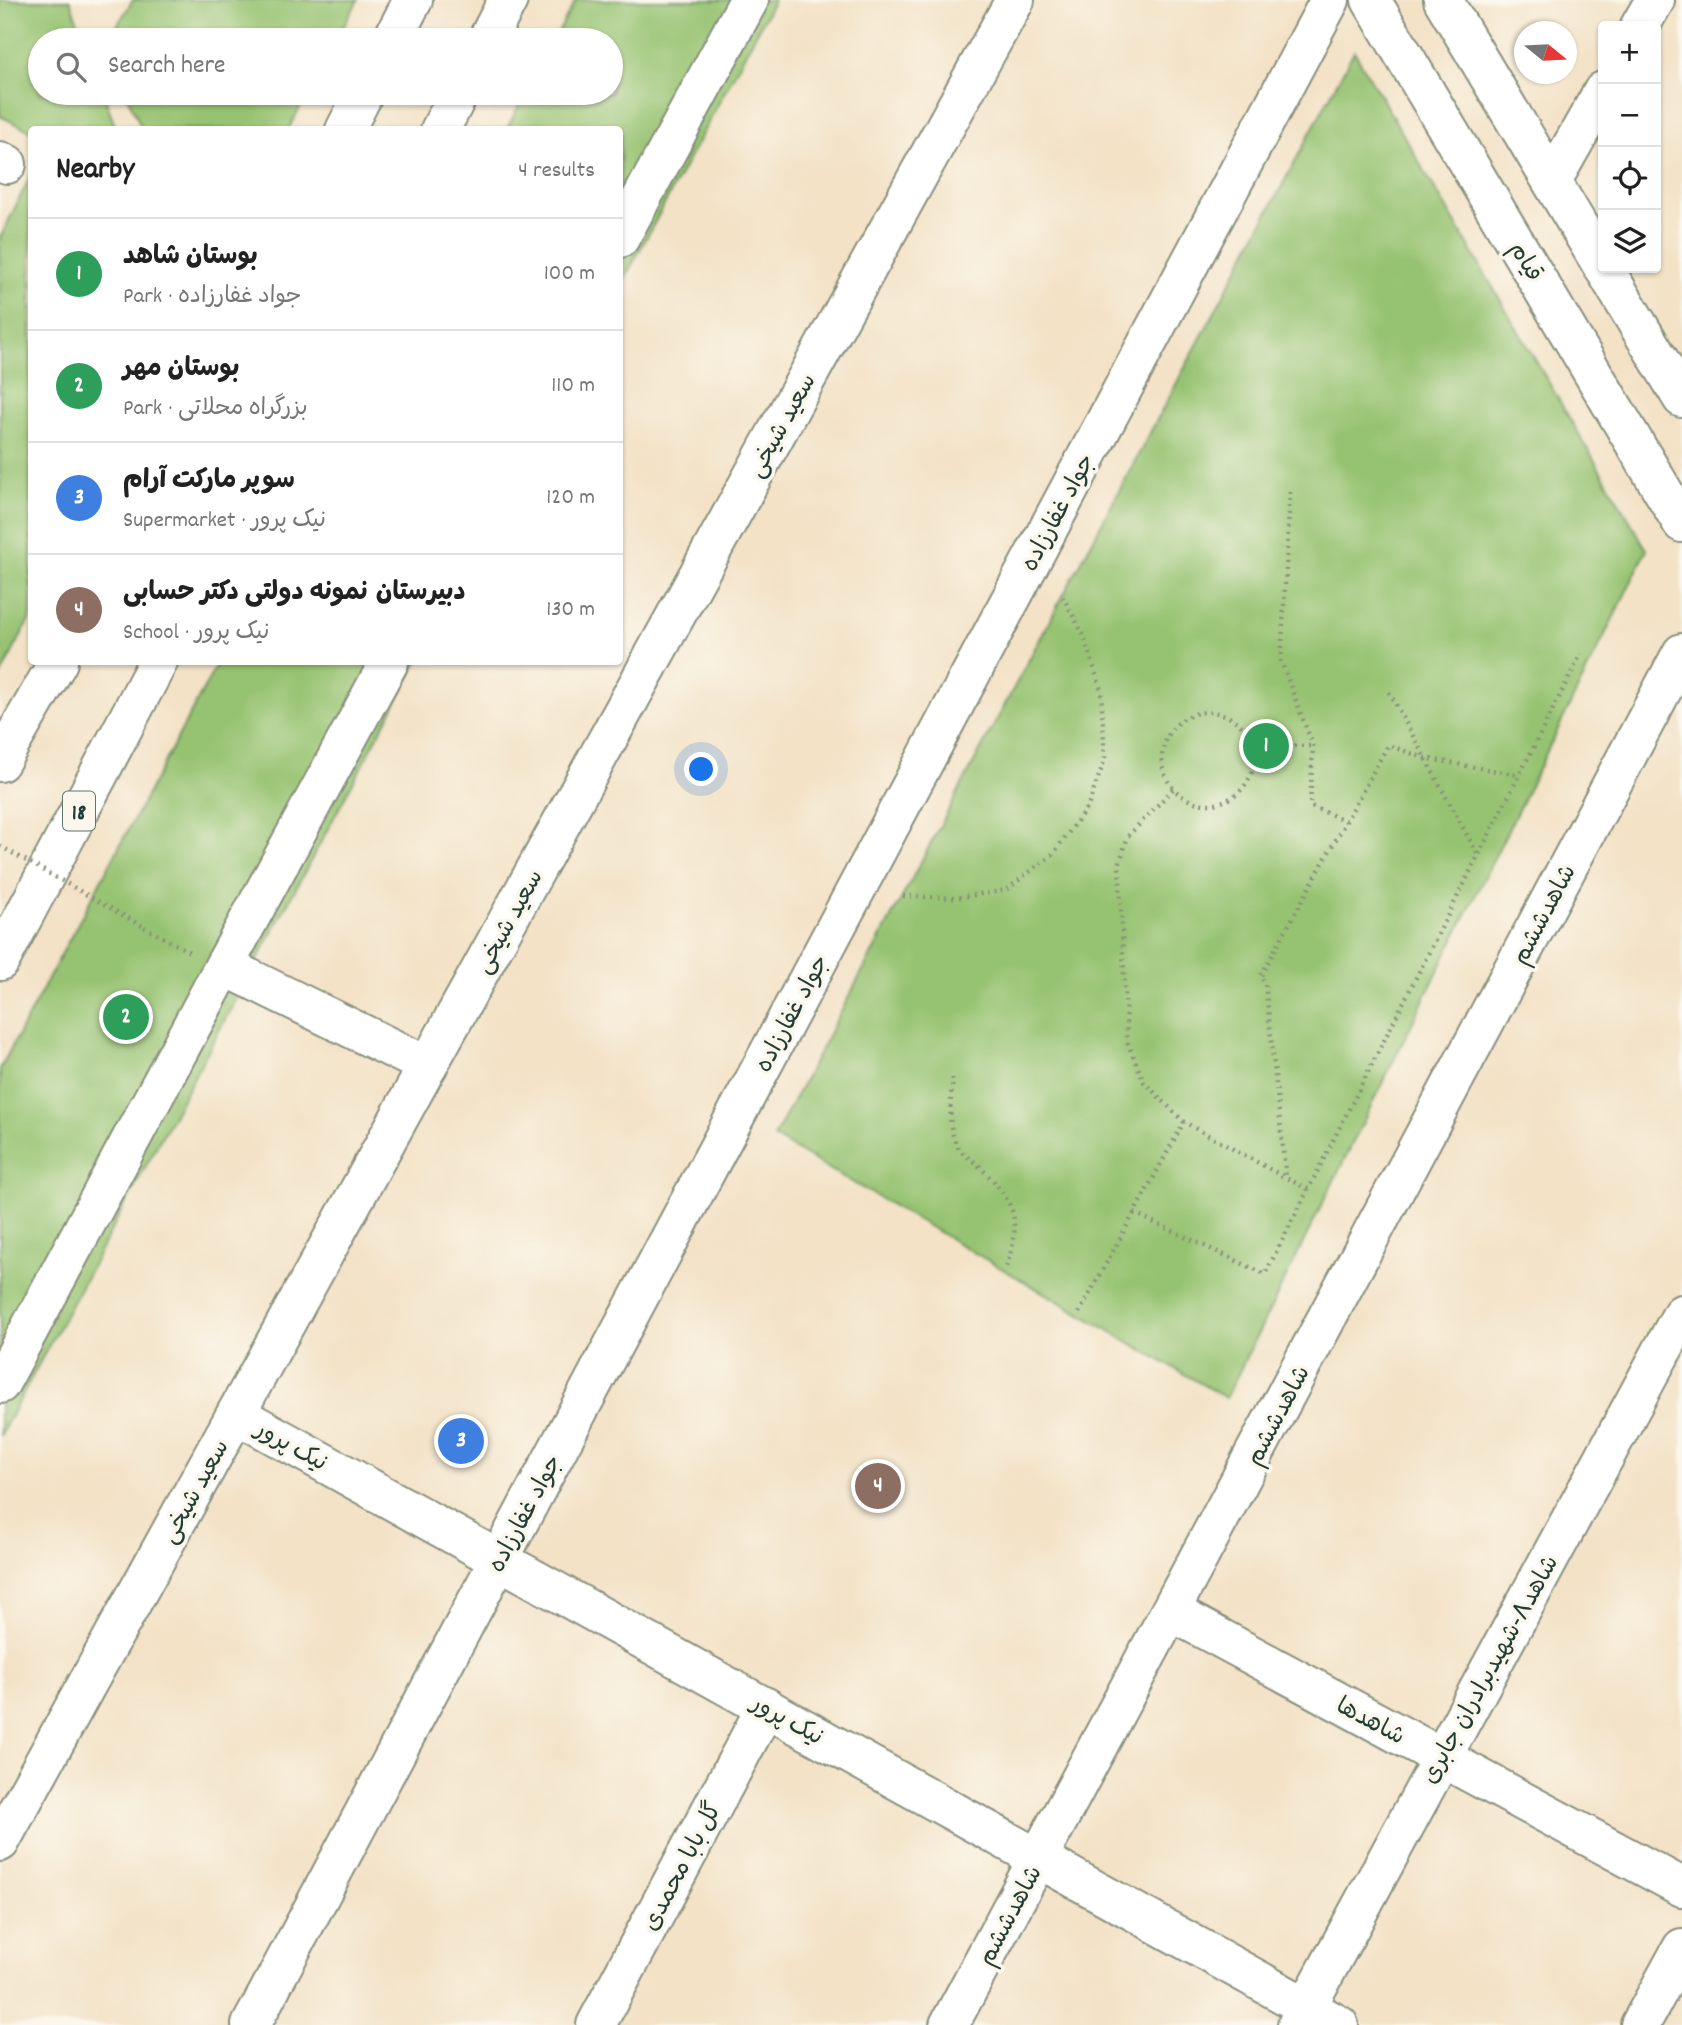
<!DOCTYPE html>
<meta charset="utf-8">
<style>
:root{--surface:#fff;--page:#f2f2f2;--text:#222;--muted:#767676;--line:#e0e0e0;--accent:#b5179e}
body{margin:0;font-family:Dekko,"Playpen Sans Arabic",sans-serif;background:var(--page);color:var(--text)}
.controls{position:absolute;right:21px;top:21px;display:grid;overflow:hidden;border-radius:7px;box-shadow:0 2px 5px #0004}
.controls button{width:63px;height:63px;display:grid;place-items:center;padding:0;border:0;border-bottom:2px solid var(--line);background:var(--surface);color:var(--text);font:35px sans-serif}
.compass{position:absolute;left:1514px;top:21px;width:63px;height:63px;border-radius:50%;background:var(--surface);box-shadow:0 2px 5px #0004;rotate:108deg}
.you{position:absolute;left:702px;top:770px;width:24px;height:24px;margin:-18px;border:5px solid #fff;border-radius:50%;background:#1a73e8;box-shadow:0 0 0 10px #1a73e833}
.badge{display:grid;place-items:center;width:46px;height:46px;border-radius:50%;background:var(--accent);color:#fff;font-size:23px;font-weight:700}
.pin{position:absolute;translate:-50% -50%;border:4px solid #fff;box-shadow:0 2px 7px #0006}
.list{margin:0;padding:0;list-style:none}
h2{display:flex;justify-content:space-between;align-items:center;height:91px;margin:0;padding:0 28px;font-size:30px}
h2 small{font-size:23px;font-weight:400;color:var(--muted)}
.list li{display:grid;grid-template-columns:46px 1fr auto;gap:21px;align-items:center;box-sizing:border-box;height:112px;padding:0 28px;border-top:2px solid var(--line)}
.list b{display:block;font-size:26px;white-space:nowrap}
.list p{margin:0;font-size:23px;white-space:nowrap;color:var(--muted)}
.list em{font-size:23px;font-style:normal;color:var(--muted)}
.icon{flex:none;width:38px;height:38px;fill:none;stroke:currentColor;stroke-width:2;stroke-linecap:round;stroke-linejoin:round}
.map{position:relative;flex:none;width:1682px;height:2025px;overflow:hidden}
.search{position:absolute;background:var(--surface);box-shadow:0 2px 5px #0004;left:28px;top:28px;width:595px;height:77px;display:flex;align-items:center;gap:18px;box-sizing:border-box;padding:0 24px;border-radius:38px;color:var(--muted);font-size:26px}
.panel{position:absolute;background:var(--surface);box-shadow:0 2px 5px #0004;left:28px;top:126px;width:595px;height:539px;border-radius:7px}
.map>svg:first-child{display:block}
</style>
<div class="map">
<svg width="1682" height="2025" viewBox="0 0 1682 2025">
<rect width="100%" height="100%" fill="#fbf7ec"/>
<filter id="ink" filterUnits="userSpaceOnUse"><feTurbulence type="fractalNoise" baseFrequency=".0143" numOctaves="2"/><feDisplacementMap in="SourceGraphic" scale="14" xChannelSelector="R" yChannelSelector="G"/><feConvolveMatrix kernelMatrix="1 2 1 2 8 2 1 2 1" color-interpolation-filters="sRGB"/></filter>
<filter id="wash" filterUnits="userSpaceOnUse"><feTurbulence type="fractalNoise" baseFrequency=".00686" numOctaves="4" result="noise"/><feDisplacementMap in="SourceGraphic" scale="28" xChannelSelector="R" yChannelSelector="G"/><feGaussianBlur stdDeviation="1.57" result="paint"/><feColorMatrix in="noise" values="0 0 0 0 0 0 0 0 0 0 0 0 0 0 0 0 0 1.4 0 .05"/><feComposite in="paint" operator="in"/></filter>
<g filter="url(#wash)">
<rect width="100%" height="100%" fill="#f3e2c6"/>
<g fill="#96c371" stroke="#5a8052" stroke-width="2">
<polygon points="0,0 70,0 84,40 40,40 40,93 103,93 116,129 31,131 0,116"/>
<polygon points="133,0 358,0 336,40 108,40"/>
<polygon points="576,0 774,0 620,287 620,130 506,130 526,93 611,93 611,40 554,40"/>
<polygon points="1354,51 1647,550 1226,1398 774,1137"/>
<polygon points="126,93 308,93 288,130 142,129"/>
<polygon points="31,175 31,616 0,677 0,238"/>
<polygon points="218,662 418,662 0,1436 0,1069"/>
</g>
</g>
<g filter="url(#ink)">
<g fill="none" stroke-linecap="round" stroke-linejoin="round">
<g stroke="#89907d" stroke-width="42">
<g id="minor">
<polyline points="1371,0 1682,523"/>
<polyline points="1443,0 1603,267"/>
<polyline points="1640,26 1655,0"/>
<polyline points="0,161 7,164"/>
<polyline points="1552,181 1603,91"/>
<polyline points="620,238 749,0"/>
<polyline points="1604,268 1682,398"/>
<polyline points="389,662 224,966 428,1066"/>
<polyline points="0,1384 224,966"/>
<polyline points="236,1414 1339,2025"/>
<polyline points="1172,1612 1682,1887"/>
<polyline points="0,1842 1015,0"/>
<polyline points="251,2025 1330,0"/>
<polyline points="596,2025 766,1707"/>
<polyline points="949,2025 1682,653"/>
<polyline points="1297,2025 1682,1314"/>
<polyline points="1640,2025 1682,1948"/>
</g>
</g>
<g stroke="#89907d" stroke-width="42">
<g id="highway">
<polyline points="392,40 413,0"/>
<polyline points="487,40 508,0"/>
<polyline points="345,130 364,93"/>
<polyline points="440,130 459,93"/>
<polyline points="0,762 58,662"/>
<polyline points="0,961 158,662"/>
</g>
</g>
<g stroke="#89907d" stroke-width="4.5" stroke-dasharray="2 5" stroke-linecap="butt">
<polyline points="1290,492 1281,661 1313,746 1310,806 1347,821"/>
<polyline points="1389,692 1478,855"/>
<circle cx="1208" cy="758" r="46"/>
<polyline points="1252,745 1313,746"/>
<polyline points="1173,789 1128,836 1119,865 1127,1041 1144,1082 1184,1122 1286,1178"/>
<polyline points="903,896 955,898 1006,890 1053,854 1088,806 1105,759 1101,689 1083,634 1063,597"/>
<polyline points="144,927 190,952"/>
<path d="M953,1078C951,1099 946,1128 958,1147C962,1154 972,1160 978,1165C1016,1203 1023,1220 1005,1270"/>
<polyline points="1308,1189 1286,1178 1265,982 1260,977 1388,745 1424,758 1519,775"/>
<polyline points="1134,1213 1265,1274 1581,654"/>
<polyline points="1079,1313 1184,1122"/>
</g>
<use href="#minor" stroke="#fff" stroke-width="38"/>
<use href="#highway" stroke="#fff" stroke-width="38"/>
<polyline stroke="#89907d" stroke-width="4.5" stroke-dasharray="2 5" stroke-linecap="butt" points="0,846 144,927"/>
</g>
</g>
<g text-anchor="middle" stroke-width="7" stroke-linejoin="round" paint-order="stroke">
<rect fill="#fbf7ec" stroke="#61756b" stroke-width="2" x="63" y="791.5" width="32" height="39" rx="5"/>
<g font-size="23" font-weight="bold" fill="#1f3d34">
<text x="79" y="819">18</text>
</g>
<g font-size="24" fill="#1f3d34" stroke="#fbf7ec">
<text transform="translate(1527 261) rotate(59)" y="8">قیام</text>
<text transform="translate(781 425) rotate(-61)" y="8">سعید شیخی</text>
<text transform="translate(1057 512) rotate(-62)" y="8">جواد غفارزاده</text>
<text transform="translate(1543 914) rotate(-62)" y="8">شاهدششم</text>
<text transform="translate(508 921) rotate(-61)" y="8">سعید شیخی</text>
<text transform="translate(791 1013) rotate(-62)" y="8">جواد غفارزاده</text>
<text transform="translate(1277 1415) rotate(-62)" y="8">شاهدششم</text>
<text transform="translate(292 1445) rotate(29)" y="8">نیک پرور</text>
<text transform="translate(194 1491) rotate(-61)" y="8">سعید شیخی</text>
<text transform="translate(524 1513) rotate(-62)" y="8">جواد غفارزاده</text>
<text transform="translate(1489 1669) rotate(-61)" y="8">شاهد۸-شهیدبرادران جابری</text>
<text transform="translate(788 1719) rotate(29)" y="8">نیک پرور</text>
<text transform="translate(1371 1720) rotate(28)" y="8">شاهدها</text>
<text transform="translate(681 1866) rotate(-62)" y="8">گل بابا محمدی</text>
<text transform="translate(1009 1915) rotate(-62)" y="8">شاهدششم</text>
</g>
</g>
</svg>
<div class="controls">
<button>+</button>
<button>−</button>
<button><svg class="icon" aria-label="locate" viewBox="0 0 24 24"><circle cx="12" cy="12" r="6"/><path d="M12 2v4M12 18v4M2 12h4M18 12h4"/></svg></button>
<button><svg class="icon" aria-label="layers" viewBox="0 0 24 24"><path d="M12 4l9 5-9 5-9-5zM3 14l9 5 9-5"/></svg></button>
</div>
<svg class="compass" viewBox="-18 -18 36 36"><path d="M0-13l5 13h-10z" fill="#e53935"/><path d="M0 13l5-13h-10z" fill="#767676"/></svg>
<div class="you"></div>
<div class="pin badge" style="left:1266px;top:746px;background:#2e9e5b">1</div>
<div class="pin badge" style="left:126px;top:1017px;background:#2e9e5b">2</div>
<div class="pin badge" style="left:461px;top:1441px;background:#3f7fe0">3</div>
<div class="pin badge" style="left:878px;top:1486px;background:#8d6e63">4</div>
<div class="search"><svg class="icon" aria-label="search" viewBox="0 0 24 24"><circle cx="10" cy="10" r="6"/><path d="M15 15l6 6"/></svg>Search here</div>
<section class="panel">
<h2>Nearby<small>4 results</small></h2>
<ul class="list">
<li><span class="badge" style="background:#2e9e5b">1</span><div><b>بوستان شاهد</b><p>Park · جواد غفارزاده</p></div><em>100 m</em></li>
<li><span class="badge" style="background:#2e9e5b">2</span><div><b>بوستان مهر</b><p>Park · بزرگراه محلاتی</p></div><em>110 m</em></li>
<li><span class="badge" style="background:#3f7fe0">3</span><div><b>سوپر مارکت آرام</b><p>Supermarket · نیک پرور</p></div><em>120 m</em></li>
<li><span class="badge" style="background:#8d6e63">4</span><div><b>دبیرستان نمونه دولتی دکتر حسابی</b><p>School · نیک پرور</p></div><em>130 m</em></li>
</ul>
</section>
</div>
